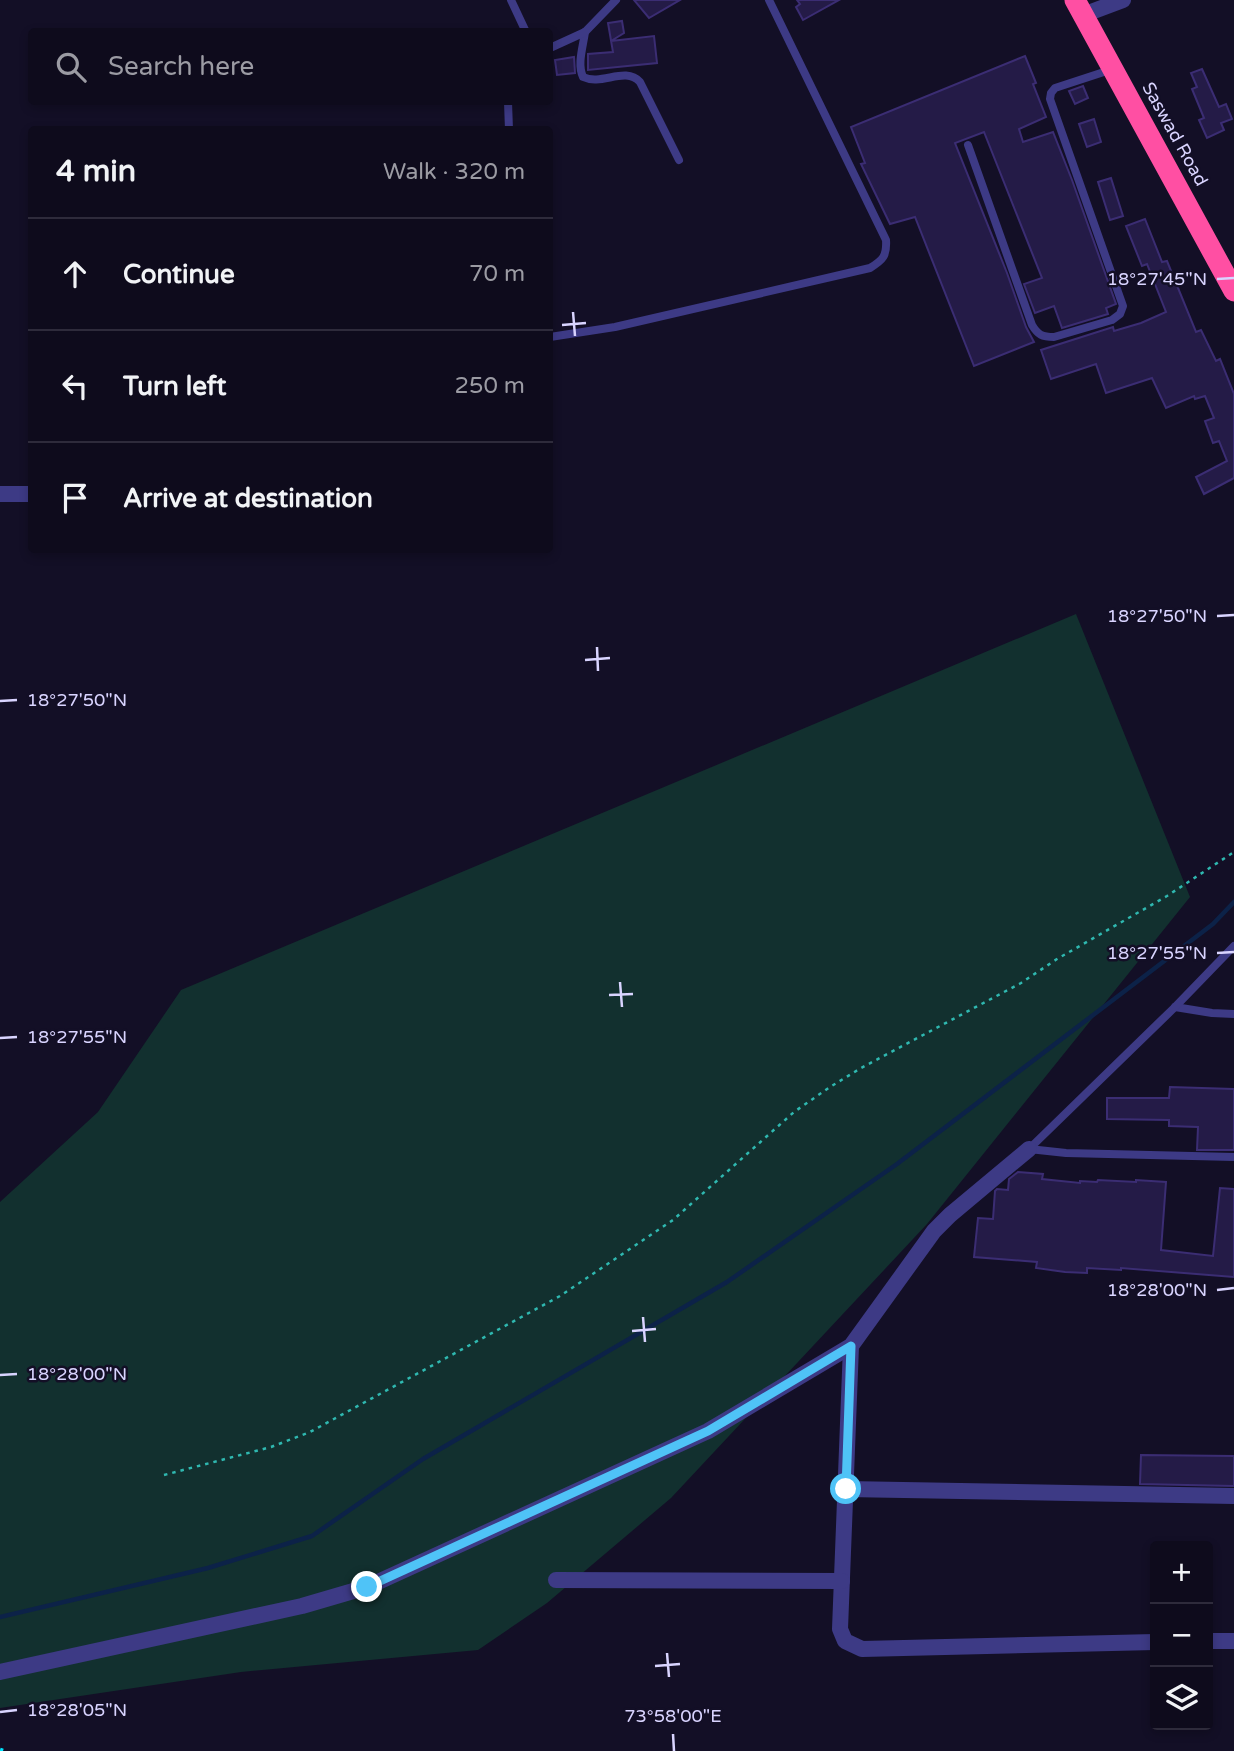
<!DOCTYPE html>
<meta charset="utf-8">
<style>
:root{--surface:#0e0b1c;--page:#1c1929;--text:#f1f3f6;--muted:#9b9ba3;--line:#2e2b3b}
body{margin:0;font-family:"Varela Round",sans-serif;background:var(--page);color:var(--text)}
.controls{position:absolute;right:21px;bottom:21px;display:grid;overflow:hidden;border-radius:7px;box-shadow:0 4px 10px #0003}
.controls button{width:63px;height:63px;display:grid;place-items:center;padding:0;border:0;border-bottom:2px solid var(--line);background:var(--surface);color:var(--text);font:35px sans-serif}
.stop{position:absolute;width:21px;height:21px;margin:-16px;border:5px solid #4fc3f7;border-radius:50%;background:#fff}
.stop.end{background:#4fc3f7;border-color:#fff;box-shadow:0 2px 7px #0008}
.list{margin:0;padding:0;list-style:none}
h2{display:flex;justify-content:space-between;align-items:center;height:91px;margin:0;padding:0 28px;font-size:30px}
h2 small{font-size:23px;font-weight:400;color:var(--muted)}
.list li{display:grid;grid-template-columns:46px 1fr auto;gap:21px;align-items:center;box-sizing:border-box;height:112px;padding:0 28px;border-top:2px solid var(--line)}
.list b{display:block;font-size:26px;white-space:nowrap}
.list em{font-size:23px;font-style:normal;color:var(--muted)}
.icon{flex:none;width:38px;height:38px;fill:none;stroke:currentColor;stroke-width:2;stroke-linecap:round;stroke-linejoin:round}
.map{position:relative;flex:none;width:1234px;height:1751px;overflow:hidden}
.search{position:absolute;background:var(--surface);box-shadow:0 4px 10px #0003;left:28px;top:28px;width:525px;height:77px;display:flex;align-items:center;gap:18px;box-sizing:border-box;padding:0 24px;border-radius:7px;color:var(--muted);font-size:26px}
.panel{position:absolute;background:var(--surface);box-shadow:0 4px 10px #0003;left:28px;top:126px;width:525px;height:427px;border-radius:7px}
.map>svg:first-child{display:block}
</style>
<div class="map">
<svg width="1234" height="1751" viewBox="0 0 1234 1751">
<rect width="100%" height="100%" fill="#130f26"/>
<polygon fill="#12302f" points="1076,614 1190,897 927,1224 671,1498 547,1603 478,1650 241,1672 0,1708 0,1202 98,1112 181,990"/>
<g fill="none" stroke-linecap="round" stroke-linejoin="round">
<polyline stroke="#0c2248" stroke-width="4.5" points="0,1617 208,1568 312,1536 423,1459 727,1282 897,1164 1213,924 1234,902"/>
</g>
<g fill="#241b47" stroke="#3b2d73" stroke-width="2">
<polygon points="634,0 680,0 649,18"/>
<polygon points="797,0 839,0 803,20 796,7 800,4"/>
<polygon points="622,21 624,33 611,41 654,36 657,63 588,70 588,54 613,52 608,23"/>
<polygon points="1025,56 1036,83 1033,84 1046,117 1019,129 1023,142 1053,132 1072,180 1116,304 1106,308 1108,314 1062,328 1054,306 1035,313 1024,284 1042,278 984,132 955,143 1007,273 1026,327 1034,342 974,366 915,217 890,224 861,164 865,163 851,127"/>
<polygon points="574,57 575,73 557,75 555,60"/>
<polygon points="1202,69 1219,107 1226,104 1232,119 1221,123 1224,130 1207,138 1199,120 1204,118 1192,89 1197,87 1191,73"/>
<polygon points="1083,86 1088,98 1075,104 1069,91"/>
<polygon points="1094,119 1101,142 1087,147 1079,124"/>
<polygon points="1111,178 1123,216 1110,220 1098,182"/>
<polygon points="1145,219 1162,262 1167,261 1196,332 1201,330 1216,361 1220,359 1234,394 1234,478 1204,494 1196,477 1227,461 1219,441 1213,443 1205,421 1214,418 1205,396 1195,399 1194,396 1166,408 1152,378 1106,393 1096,364 1051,379 1041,350 1113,327 1114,331 1141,323 1166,312 1147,264 1142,266 1126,226"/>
<polygon points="1170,1087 1234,1089 1234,1150 1197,1150 1198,1127 1169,1126 1169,1120 1107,1119 1107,1098 1169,1098"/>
<polygon points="1018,1172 1043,1174 1042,1179 1080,1183 1080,1181 1097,1182 1098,1180 1136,1182 1136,1180 1166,1182 1161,1250 1213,1256 1220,1188 1234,1189 1234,1277 1121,1268 1121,1270 1087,1268 1087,1273 1065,1272 1036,1268 1037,1262 974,1257 978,1218 993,1219 995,1191 997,1189 1008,1190 1009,1179"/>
<polygon points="1141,1455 1234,1456 1234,1486 1140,1484"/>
</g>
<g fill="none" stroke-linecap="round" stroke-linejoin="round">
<polyline stroke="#2fb8b0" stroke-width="2.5" stroke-dasharray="3.5 5" stroke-linecap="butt" points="164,1475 271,1447 310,1432 560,1296 673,1220 794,1112 830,1087 861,1068 1021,983 1057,959 1167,896 1234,852"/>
<g stroke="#3d3a85" stroke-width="8">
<polyline points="511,0 526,32"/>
<path d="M585,32C583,47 577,64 583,77C602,86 625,66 640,82L679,160"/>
<polyline points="550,48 585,32 616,0"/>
<polyline points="508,102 509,130"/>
<path d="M968,145L1032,325C1038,335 1042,337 1054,337L1112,320L1120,314L1123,306L1050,99L1051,93L1055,88L1110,70"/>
<path d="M550,337L615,327L870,268C883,260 887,256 886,240L769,0"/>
<polyline points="1175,1007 1212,1013 1234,1014"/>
<polyline points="1029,1149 1175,1007 1234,946"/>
<polyline points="1029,1149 1066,1153 1234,1157"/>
</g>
<g stroke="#3d3a85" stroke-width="16">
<polyline points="1083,15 1123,0"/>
<polyline points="0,494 32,494"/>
<polyline points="851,1346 840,1629 845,1641 862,1649 1155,1642"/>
<polyline points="846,1489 1234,1496"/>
<polyline points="556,1580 842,1581"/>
<polyline points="1208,1641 1234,1641"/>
<polyline points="0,1672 302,1606 367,1587 708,1431 851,1346 934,1231 950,1215 1029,1149"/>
</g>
<polyline stroke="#ff4fa3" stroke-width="21" points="1075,0 1234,291"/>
<polyline stroke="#00e5ff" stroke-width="4.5" stroke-dasharray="10 9" stroke-linecap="butt" points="0,1750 3,1751"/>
</g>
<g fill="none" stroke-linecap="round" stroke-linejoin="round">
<polyline stroke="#4fc3f7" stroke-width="9" points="367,1587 708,1431 851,1346 846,1489"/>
</g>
<path fill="none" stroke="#d9d4ff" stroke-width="2.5" d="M1217,279L1234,278M573,312L575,336M562,325L586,323M1217,616L1234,615M597,647L598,671M585,660L610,658M0,701L17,700M1217,953L1234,952M620,982L622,1007M609,995L633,994M0,1038L17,1037M1217,1290L1234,1288M643,1317L645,1342M632,1331L656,1329M0,1375L17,1374M667,1653L669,1677M655,1666L680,1664M0,1712L17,1710M673,1734L674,1751"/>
<g text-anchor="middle" stroke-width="5" stroke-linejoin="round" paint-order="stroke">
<g font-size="18" fill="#d9d4ff" stroke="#130f26">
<text transform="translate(1175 134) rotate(61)" y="6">Saswad Road</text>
</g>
</g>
<g font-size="18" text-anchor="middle" fill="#d9d4ff" stroke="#130f26" stroke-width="5" stroke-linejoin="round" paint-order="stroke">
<text x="1157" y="285">18°27'45"N</text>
<text x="1157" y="622">18°27'50"N</text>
<text x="77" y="706">18°27'50"N</text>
<text x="1157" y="959">18°27'55"N</text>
<text x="77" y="1043">18°27'55"N</text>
<text x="1157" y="1296">18°28'00"N</text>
<text x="77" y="1380">18°28'00"N</text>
<text x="77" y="1716">18°28'05"N</text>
<text x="673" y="1722">73°58'00"E</text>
</g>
</svg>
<div class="controls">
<button>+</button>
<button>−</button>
<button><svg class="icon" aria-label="layers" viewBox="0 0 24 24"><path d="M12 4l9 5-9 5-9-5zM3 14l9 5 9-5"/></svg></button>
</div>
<div class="stop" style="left:846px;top:1489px"></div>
<div class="stop end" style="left:367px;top:1587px"></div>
<div class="search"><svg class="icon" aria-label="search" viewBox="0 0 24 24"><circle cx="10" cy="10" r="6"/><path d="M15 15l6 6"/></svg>Search here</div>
<section class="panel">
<h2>4 min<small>Walk · 320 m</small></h2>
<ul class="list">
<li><svg class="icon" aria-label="ahead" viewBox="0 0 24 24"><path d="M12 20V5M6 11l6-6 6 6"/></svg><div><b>Continue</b></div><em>70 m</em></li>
<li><svg class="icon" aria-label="left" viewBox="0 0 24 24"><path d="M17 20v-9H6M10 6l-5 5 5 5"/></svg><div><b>Turn left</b></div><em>250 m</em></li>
<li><svg class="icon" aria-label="arrive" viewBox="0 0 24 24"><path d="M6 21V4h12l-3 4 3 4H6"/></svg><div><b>Arrive at destination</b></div></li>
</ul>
</section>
</div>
